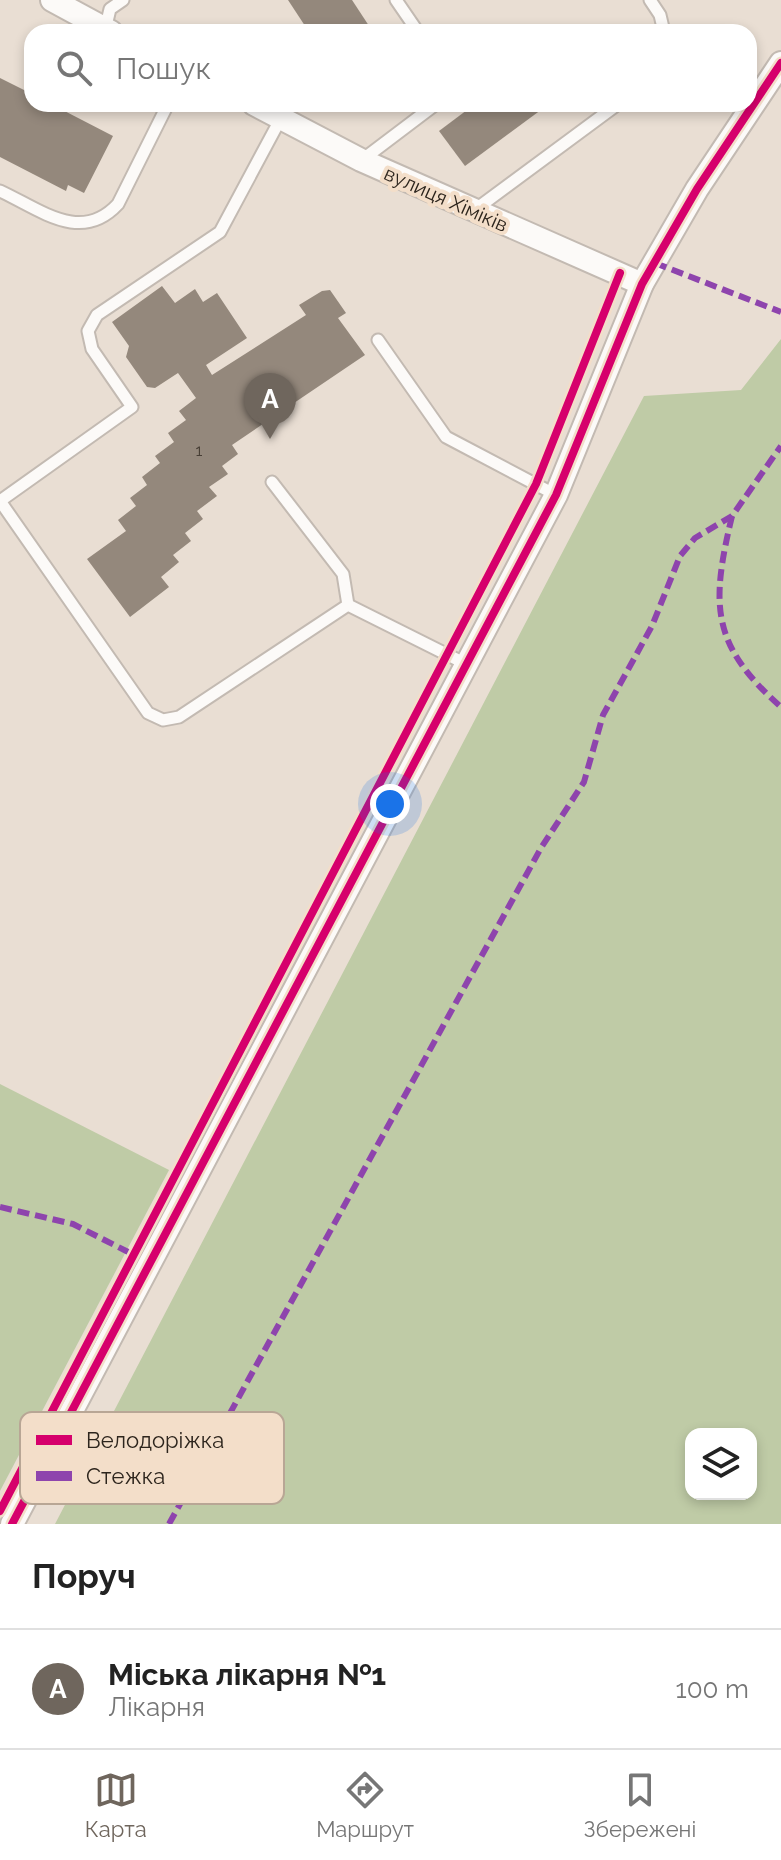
<!DOCTYPE html>
<html lang="uk">
<meta charset="utf-8">
<style>
:root{--surface:#fff;--page:#f2f2f2;--text:#222;--muted:#767676;--line:#e0e0e0;--accent:#6f665d}
body{margin:0;font-family:Raleway,sans-serif;background:var(--page);color:var(--text)}
.controls{position:absolute;right:24px;bottom:24px;display:grid;overflow:hidden;border-radius:16px;box-shadow:0 4px 12px #0003}
.controls button{width:72px;height:72px;display:grid;place-items:center;padding:0;border:0;border-bottom:2px solid var(--line);background:var(--surface);color:var(--text);font:40px sans-serif}
.you{position:absolute;left:390px;top:804px;width:28px;height:28px;margin:-20px;border:6px solid #fff;border-radius:50%;background:#1a73e8;box-shadow:0 0 0 12px #1a73e833}
.badge{display:grid;place-items:center;width:52px;height:52px;border-radius:50%;background:var(--accent);color:#fff;font-size:26px;font-weight:700}
.pin{position:absolute;translate:-50% -66px;filter:drop-shadow(0 2px 4px #0008)}
.pin::after{content:'';position:absolute;top:42px;width:28px;height:24px;background:inherit;clip-path:polygon(0 0,100% 0,50% 100%)}
.list{margin:0;padding:0;list-style:none}
h2{display:flex;justify-content:space-between;align-items:center;height:104px;margin:0;padding:0 32px;font-size:34px}
h2 small{font-size:26px;font-weight:400;color:var(--muted)}
.list li{display:grid;grid-template-columns:52px 1fr auto;gap:24px;align-items:center;box-sizing:border-box;height:120px;padding:0 32px;border-top:2px solid var(--line)}
.list b{display:block;font-size:30px;white-space:nowrap}
.list p{margin:0;font-size:26px;white-space:nowrap;color:var(--muted)}
.list em{font-size:26px;font-style:normal;color:var(--muted)}
.icon{flex:none;width:44px;height:44px;fill:none;stroke:currentColor;stroke-width:2;stroke-linecap:round;stroke-linejoin:round}
.map{position:relative;flex:none;width:781px;height:1524px;overflow:hidden}
.search{position:absolute;background:var(--surface);box-shadow:0 4px 12px #0003;left:24px;right:24px;top:24px;height:88px;display:flex;align-items:center;gap:20px;box-sizing:border-box;padding:0 28px;border-radius:24px;color:var(--muted);font-size:30px}
.sheet{height:224px;background:var(--surface)}
nav{display:flex;justify-content:space-around;align-items:center;box-sizing:border-box;height:112px;border-top:2px solid var(--line);background:var(--surface);font-size:22px;color:var(--muted)}
nav a{display:grid;justify-items:center;gap:4px}
nav .on{color:var(--accent)}
.map>svg:first-child{display:block}
</style>
<div class="map">
<svg width="781" height="1524" viewBox="0 0 781 1524">
<rect width="100%" height="100%" fill="#e9ded3"/>
<g fill="#bfcba6" fill-rule="evenodd">
<path d="M781,339V1524H55L644,396L741,390ZM691,1434H751V1494H691Z"/>
<polygon points="0,1084 169,1170 0,1491"/>
</g>
<g fill="#94887c">
<polygon points="288,0 352,0 373,32 309,32"/>
<polygon points="0,78 32,94 32,104 51,104 113,136 84,193 68,185 66,191 0,157"/>
<polygon points="475,104 549,104 465,166 439,131"/>
<polygon points="162,286 175,303 195,289 203,302 217,293 247,338 206,365 212,375 306,315 299,305 322,291 330,290 346,313 338,318 365,355 232,445 238,454 222,466 228,474 209,487 217,496 197,511 203,519 185,533 191,541 173,555 179,562 161,577 169,587 130,617 87,559 126,531 118,520 136,506 130,498 147,485 142,477 160,463 155,456 174,442 168,433 186,420 179,411 196,398 178,373 155,388 147,387 126,357 129,346 112,322"/>
</g>
<g fill="none" stroke-linecap="round" stroke-linejoin="round">
<g stroke="#c3bab2" stroke-width="15">
<g id="lane">
<polyline points="396,0 418,32"/>
<polyline points="650,0 660,15 664,32"/>
<polyline points="105,30 110,9 123,0"/>
<polyline points="362,160 436,104"/>
<path d="M0,191C41,210 81,244 118,204L168,104"/>
<polyline points="472,212 618,104"/>
<polyline points="378,340 446,437 556,495"/>
<polyline points="272,482 343,574 348,605"/>
<polyline points="0,501 148,713 163,720 179,717 348,605 466,664"/>
<polyline points="0,501 132,407 92,349 88,331 97,315 220,232 281,118"/>
</g>
</g>
<g stroke="#c3bab2" stroke-width="26">
<g id="street">
<polyline points="52,0 111,32"/>
<polyline points="254,104 361,160 642,284"/>
<polyline points="12,1524 556,495 642,284 697,189 781,63"/>
</g>
</g>
<use href="#lane" stroke="#fcfaf8" stroke-width="11"/>
<use href="#street" stroke="#fcfaf8" stroke-width="22"/>
<g stroke="#8e44ad" stroke-width="6" stroke-dasharray="12 6" stroke-linecap="butt">
<polyline points="655,263 781,312"/>
<path d="M732,516C711,604 710,644 781,707"/>
<polyline points="0,1207 73,1224 138,1257"/>
<polyline points="169,1524 541,848 584,782 603,715 652,626 680,556 695,538 732,516 781,446"/>
</g>
<g stroke="#f3dec9" stroke-width="13">
<g id="cycleway">
<polyline points="0,1511 536,484 620,273"/>
<polyline points="12,1524 556,495 642,284 697,189 781,63"/>
</g>
</g>
<use href="#cycleway" stroke="#d6006c" stroke-width="8"/>
</g>
<g text-anchor="middle" stroke-width="8" stroke-linejoin="round" paint-order="stroke">
<g font-size="16" fill="#473e35">
<text x="199" y="456">1</text>
</g>
<g font-size="20" fill="#2d251d" stroke="#f3dec9">
<text transform="translate(446 199) rotate(24)" y="7">вулиця Хіміків</text>
</g>
</g>
<rect x="20" y="1412" width="264" height="92" rx="12" fill="#f3dec9" stroke="#b8a695" stroke-width="2"/>
<rect x="36" y="1435" width="36" height="10" fill="#d6006c"/>
<rect x="36" y="1471" width="36" height="10" fill="#8e44ad"/>
<g font-size="22" fill="#2d251d">
<text x="86" y="1448">Велодоріжка</text>
<text x="86" y="1484">Стежка</text>
</g>
</svg>
<div class="controls">
<button><svg class="icon" aria-label="layers" viewBox="0 0 24 24"><path d="M12 4l9 5-9 5-9-5zM3 14l9 5 9-5"/></svg></button>
</div>
<div class="you"></div>
<div class="pin badge" style="left:270px;top:439px">A</div>
<div class="search"><svg class="icon" aria-label="search" viewBox="0 0 24 24"><circle cx="10" cy="10" r="6"/><path d="M15 15l6 6"/></svg>Пошук</div>
</div>
<section class="sheet">
<h2>Поруч<small></small></h2>
<ul class="list">
<li><span class="badge">A</span><div><b>Міська лікарня №1</b><p>Лікарня</p></div><em>100 m</em></li>
</ul>
</section>
<nav>
<a class="on"><svg class="icon" aria-label="map" viewBox="0 0 24 24"><path d="M3 6l6-2 6 2 6-2v14l-6 2-6-2-6 2zM9 4v14M15 6v14"/></svg>Карта</a>
<a><svg class="icon" aria-label="directions" viewBox="0 0 24 24"><path d="M12 3l9 9-9 9-9-9zM9 14v-3h6M13 9l2 2-2 2"/></svg>Маршрут</a>
<a><svg class="icon" aria-label="saved" viewBox="0 0 24 24"><path d="M7 4h10v16l-5-4-5 4z"/></svg>Збережені</a>
</nav>
